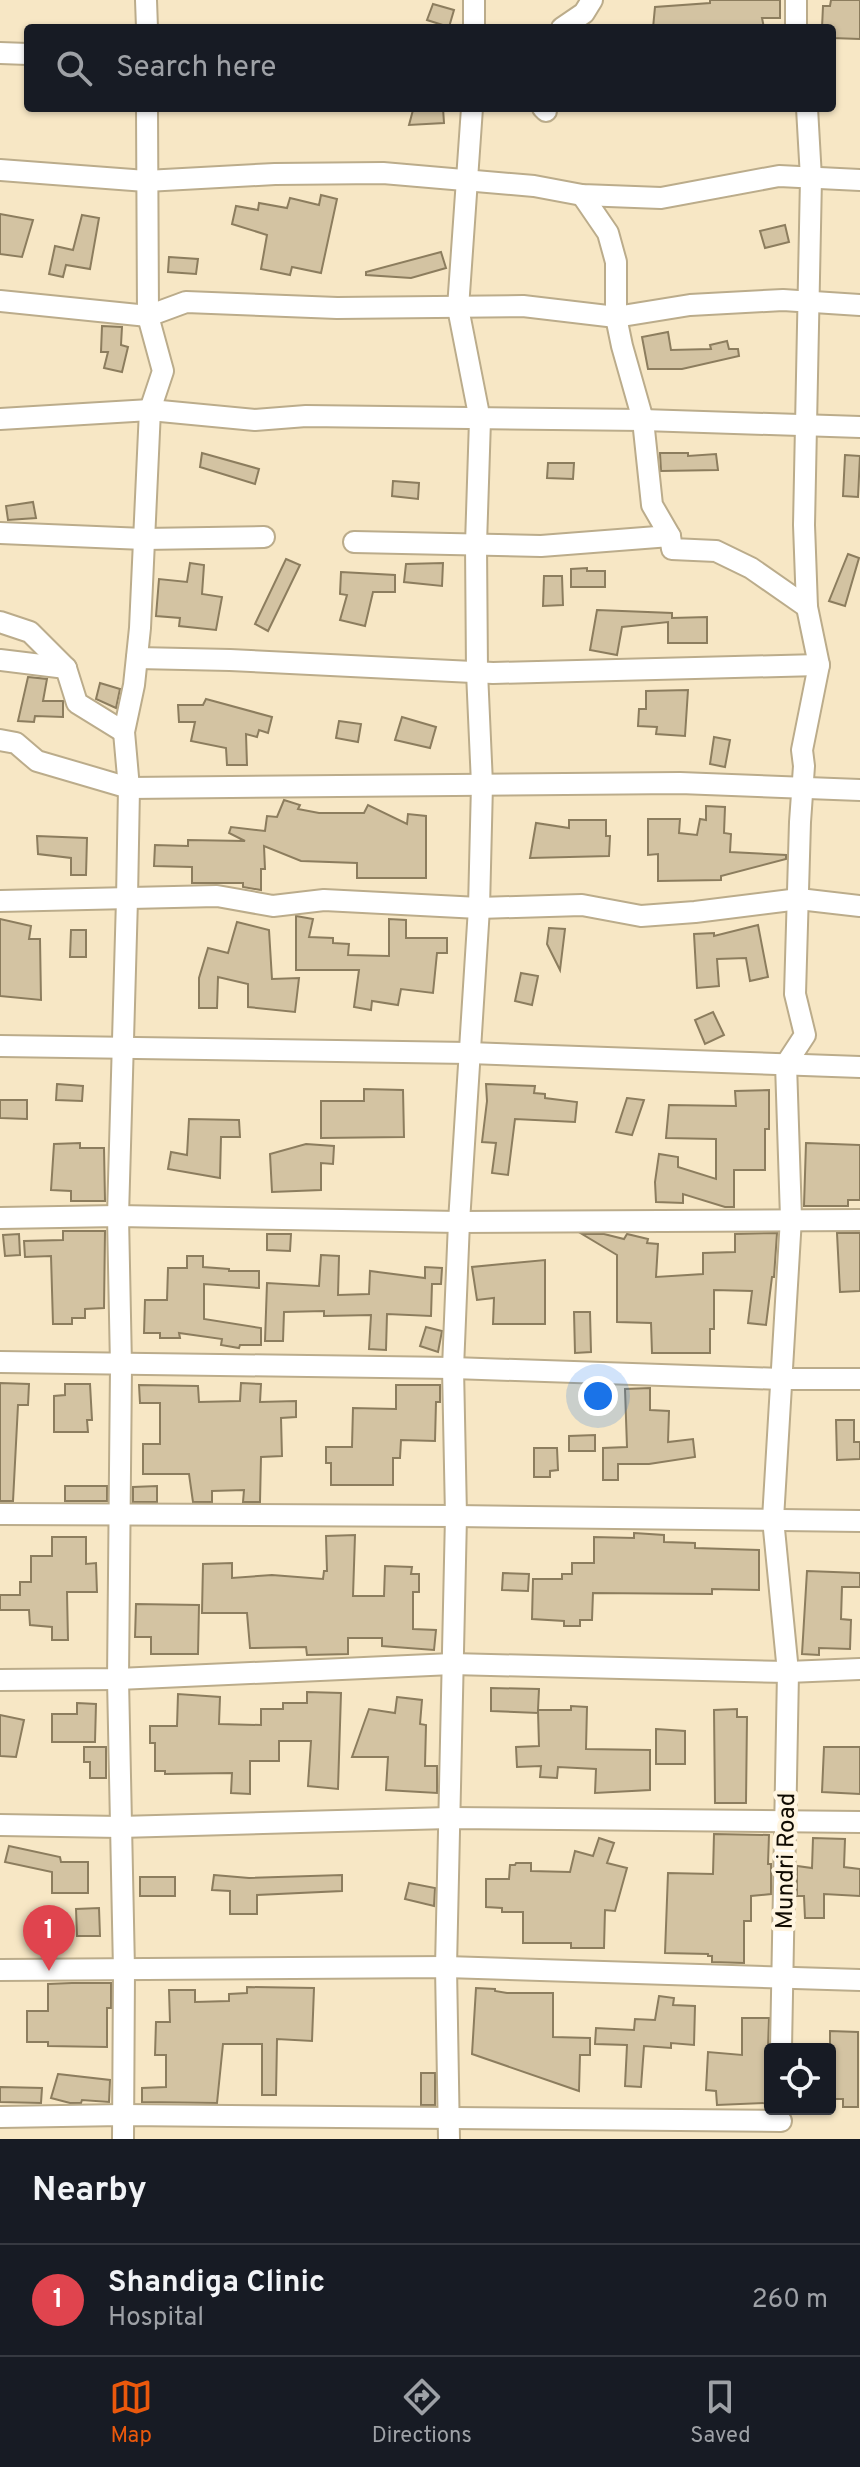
<!DOCTYPE html>
<style>
:root{--surface:#171b24;--page:#242831;--text:#f1f3f6;--muted:#9ea1a6;--line:#363941;--accent:#ea580c}
body{margin:0;font-family:Overpass,sans-serif;background:var(--page);color:var(--text)}
.controls{position:absolute;right:24px;bottom:24px;display:grid;overflow:hidden;border-radius:8px;box-shadow:0 2px 6px #0004}
.controls button{width:72px;height:72px;display:grid;place-items:center;padding:0;border:0;border-bottom:2px solid var(--line);background:var(--surface);color:var(--text);font:40px sans-serif}
.you{position:absolute;left:598px;top:1396px;width:28px;height:28px;margin:-20px;border:6px solid #fff;border-radius:50%;background:#1a73e8;box-shadow:0 0 0 12px #1a73e833}
.badge{display:grid;place-items:center;width:52px;height:52px;border-radius:50%;background:var(--accent);color:#fff;font-size:26px;font-weight:700}
.pin{position:absolute;translate:-50% -66px;filter:drop-shadow(0 2px 4px #0008)}
.pin::after{content:'';position:absolute;top:42px;width:28px;height:24px;background:inherit;clip-path:polygon(0 0,100% 0,50% 100%)}
.list{margin:0;padding:0;list-style:none}
h2{display:flex;justify-content:space-between;align-items:center;height:104px;margin:0;padding:0 32px;font-size:34px}
h2 small{font-size:26px;font-weight:400;color:var(--muted)}
.list li{display:grid;grid-template-columns:52px 1fr auto;gap:24px;align-items:center;box-sizing:border-box;height:112px;padding:0 32px;border-top:2px solid var(--line)}
.list b{display:block;font-size:30px;white-space:nowrap}
.list p{margin:0;font-size:26px;white-space:nowrap;color:var(--muted)}
.list em{font-size:26px;font-style:normal;color:var(--muted)}
.icon{flex:none;width:44px;height:44px;fill:none;stroke:currentColor;stroke-width:2;stroke-linecap:round;stroke-linejoin:round}
.map{position:relative;flex:none;width:860px;height:2139px;overflow:hidden}
.search{position:absolute;background:var(--surface);box-shadow:0 2px 6px #0004;left:24px;right:24px;top:24px;height:88px;display:flex;align-items:center;gap:20px;box-sizing:border-box;padding:0 28px;border-radius:8px;color:var(--muted);font-size:30px}
.sheet{height:216px;background:var(--surface)}
nav{display:flex;justify-content:space-around;align-items:center;box-sizing:border-box;height:112px;border-top:2px solid var(--line);background:var(--surface);font-size:22px;color:var(--muted)}
nav a{display:grid;justify-items:center;gap:4px}
nav .on{color:var(--accent)}
.map>svg:first-child{display:block}
</style>
<div class="map">
<svg width="860" height="2139" viewBox="0 0 860 2139">
<rect width="100%" height="100%" fill="#f7e7c5"/>
<g fill="#d3c3a2" stroke="#8c7d5e" stroke-width="2">
<polygon points="710,0 780,0 780,18 762,18 764,28 653,28 655,7 710,3"/>
<polygon points="831,0 860,0 860,39 832,38 832,28 822,28 823,6 830,6"/>
<polygon points="433,4 454,10 449,27 427,20"/>
<polygon points="443,108 444,123 409,125 413,110"/>
<polygon points="321,195 337,199 321,273 292,267 290,275 261,269 267,235 232,224 236,206 258,210 259,203 287,208 290,198 319,205"/>
<polygon points="0,214 33,220 22,257 0,254"/>
<polygon points="82,215 99,218 90,269 66,265 63,277 49,274 55,246 73,250"/>
<polygon points="785,225 789,242 765,248 760,231"/>
<polygon points="441,252 446,268 411,278 366,275 366,272"/>
<polygon points="169,257 198,259 196,274 168,272"/>
<polygon points="102,326 122,327 121,345 128,347 122,372 104,368 108,352 101,352"/>
<polygon points="668,332 671,350 711,349 710,345 727,341 729,349 738,349 739,356 682,369 648,369 642,337"/>
<polygon points="202,453 259,469 255,484 200,467"/>
<polygon points="660,453 688,453 688,456 716,454 718,470 661,471"/>
<polygon points="845,455 860,456 858,497 843,496"/>
<polygon points="548,463 574,463 573,479 547,478"/>
<polygon points="393,481 419,483 418,499 392,496"/>
<polygon points="33,502 36,518 8,520 6,506"/>
<polygon points="848,554 859,558 845,606 829,601"/>
<polygon points="286,559 300,565 268,631 255,624"/>
<polygon points="190,563 204,565 202,594 222,597 216,630 179,626 180,618 156,616 159,579 187,582"/>
<polygon points="443,563 442,586 404,582 406,564"/>
<polygon points="587,568 587,571 605,571 605,587 571,587 571,569"/>
<polygon points="341,572 395,575 395,592 373,592 365,626 340,620 347,595 340,594"/>
<polygon points="544,576 562,576 563,605 543,606"/>
<polygon points="597,610 672,613 672,618 707,617 707,643 668,643 668,622 622,627 617,655 590,650"/>
<polygon points="28,677 47,679 43,701 63,701 63,717 35,716 34,722 18,721"/>
<polygon points="100,683 120,689 116,708 96,699"/>
<polygon points="688,690 685,736 656,734 657,727 638,726 639,709 646,709 646,691"/>
<polygon points="206,699 272,717 268,733 259,730 257,737 246,734 247,765 227,765 226,748 191,741 195,722 179,722 178,705 203,705"/>
<polygon points="402,717 436,727 430,748 395,740"/>
<polygon points="339,721 361,724 358,742 336,738"/>
<polygon points="714,737 730,740 725,767 710,764"/>
<polygon points="284,800 300,805 298,809 319,813 364,813 368,805 407,824 408,814 426,816 426,878 357,878 357,863 301,861 264,846 265,869 261,869 261,890 243,887 243,883 192,883 192,867 154,866 155,845 188,846 188,840 245,841 229,833 231,827 265,831 267,816 277,817"/>
<polygon points="706,806 725,807 724,833 731,834 730,852 786,855 786,859 721,876 721,880 658,881 658,854 648,855 648,819 680,819 679,833 697,835 700,819 706,820"/>
<polygon points="569,820 606,820 606,836 610,836 609,856 530,858 536,823 569,828"/>
<polygon points="37,836 87,838 86,875 71,875 71,858 38,854"/>
<polygon points="296,916 313,919 309,937 333,938 333,943 349,944 348,955 389,956 389,919 406,920 406,938 447,938 447,953 437,953 433,993 401,989 398,1005 372,1001 371,1010 354,1007 359,970 296,970"/>
<polygon points="0,919 31,926 29,939 40,939 41,1000 0,996"/>
<polygon points="237,922 269,930 272,979 299,978 295,1012 248,1007 248,984 218,977 217,1008 199,1008 199,978 208,948 228,953"/>
<polygon points="758,925 768,977 750,981 746,958 717,959 719,986 697,988 694,934 714,933 714,936"/>
<polygon points="549,928 565,929 560,970 547,944"/>
<polygon points="71,930 86,930 86,957 70,957"/>
<polygon points="521,973 538,976 532,1005 515,1001"/>
<polygon points="713,1012 724,1035 705,1044 695,1020"/>
<polygon points="57,1084 83,1086 82,1101 56,1100"/>
<polygon points="486,1084 535,1086 534,1093 545,1094 545,1098 577,1102 575,1122 515,1119 508,1175 492,1173 496,1143 482,1142 487,1101"/>
<polygon points="364,1089 403,1090 404,1137 321,1138 321,1101 364,1101"/>
<polygon points="769,1090 769,1129 765,1129 765,1170 734,1170 734,1207 725,1207 683,1194 683,1203 656,1202 655,1182 659,1154 678,1157 678,1167 716,1179 716,1139 666,1138 669,1105 736,1106 735,1091"/>
<polygon points="627,1098 644,1100 632,1135 616,1132"/>
<polygon points="0,1100 27,1100 27,1119 0,1118"/>
<polygon points="189,1119 239,1120 240,1137 221,1137 220,1178 168,1169 171,1152 187,1155"/>
<polygon points="80,1143 80,1148 104,1148 105,1201 71,1201 71,1191 51,1190 54,1144"/>
<polygon points="806,1143 860,1145 860,1200 848,1200 848,1206 804,1206"/>
<polygon points="306,1144 334,1146 333,1164 321,1163 321,1190 272,1192 270,1154"/>
<polygon points="63,1231 105,1231 104,1308 85,1309 85,1318 72,1318 72,1324 53,1324 51,1256 25,1257 24,1241 63,1240"/>
<polygon points="777,1233 774,1277 772,1277 766,1325 748,1323 752,1291 714,1290 714,1329 710,1329 710,1353 652,1353 651,1323 617,1322 617,1255 582,1234 604,1234 624,1239 627,1234 648,1239 647,1243 658,1244 656,1277 703,1274 703,1253 735,1252 735,1234"/>
<polygon points="837,1233 860,1233 860,1291 840,1292"/>
<polygon points="19,1234 20,1255 5,1256 3,1235"/>
<polygon points="267,1234 291,1234 290,1251 267,1250"/>
<polygon points="321,1255 339,1256 338,1295 369,1294 370,1271 425,1278 425,1267 442,1268 441,1284 432,1284 431,1316 387,1314 386,1350 369,1349 371,1315 324,1316 324,1311 284,1312 283,1341 265,1341 267,1283 319,1286"/>
<polygon points="187,1256 203,1256 203,1267 229,1269 229,1271 259,1271 259,1288 204,1284 204,1319 261,1328 261,1345 240,1345 239,1348 221,1345 222,1339 179,1333 180,1338 160,1338 160,1333 144,1333 145,1300 167,1300 168,1268 187,1268"/>
<polygon points="545,1260 545,1324 493,1324 494,1298 477,1300 472,1267"/>
<polygon points="574,1312 590,1312 591,1352 575,1353"/>
<polygon points="426,1327 442,1331 438,1352 420,1346"/>
<polygon points="0,1383 29,1384 28,1405 18,1405 13,1501 0,1501"/>
<polygon points="241,1383 261,1384 260,1402 296,1401 296,1417 281,1418 282,1456 261,1457 260,1502 243,1502 244,1490 212,1491 212,1502 193,1502 189,1474 143,1474 143,1444 160,1444 160,1403 140,1403 139,1385 198,1386 199,1402 240,1401"/>
<polygon points="65,1384 90,1384 92,1420 87,1420 88,1432 54,1432 54,1396 65,1395"/>
<polygon points="396,1385 440,1385 440,1402 436,1402 435,1441 401,1440 400,1458 393,1458 393,1485 331,1485 331,1463 326,1463 326,1447 352,1447 353,1408 396,1409"/>
<polygon points="650,1388 650,1410 669,1411 668,1442 693,1439 695,1457 649,1464 618,1464 618,1480 603,1480 603,1448 627,1447 625,1389"/>
<polygon points="836,1420 854,1420 854,1442 860,1442 860,1459 837,1460"/>
<polygon points="595,1435 595,1451 569,1451 569,1436"/>
<polygon points="534,1448 557,1448 558,1470 550,1471 550,1477 534,1477"/>
<rect x="65" y="1486" width="42" height="15"/>
<polygon points="157,1486 157,1502 133,1502 133,1487"/>
<polygon points="634,1533 664,1535 664,1542 695,1543 695,1548 759,1550 759,1590 712,1589 712,1594 593,1593 592,1620 580,1620 580,1626 564,1626 564,1621 532,1619 533,1579 562,1579 562,1574 572,1574 572,1563 594,1563 594,1537 634,1538"/>
<polygon points="355,1535 353,1596 384,1596 385,1566 412,1567 411,1574 419,1574 419,1592 413,1592 413,1629 436,1630 434,1650 382,1646 382,1638 348,1638 348,1654 307,1655 306,1647 250,1648 247,1613 202,1613 203,1564 232,1563 232,1578 272,1575 323,1579 324,1571 327,1571 326,1536"/>
<polygon points="52,1537 86,1537 86,1564 96,1563 97,1592 67,1592 68,1640 52,1640 52,1627 30,1625 29,1610 0,1610 0,1595 20,1595 20,1582 31,1582 31,1556 52,1556"/>
<polygon points="807,1571 860,1573 860,1587 842,1587 841,1619 851,1620 850,1649 819,1648 819,1655 802,1654"/>
<polygon points="503,1573 529,1574 528,1591 502,1590"/>
<polygon points="136,1604 199,1605 198,1654 151,1654 151,1637 135,1637"/>
<polygon points="491,1688 539,1689 538,1710 571,1710 571,1706 587,1707 586,1749 650,1750 650,1790 595,1793 596,1769 558,1767 557,1778 540,1777 541,1766 517,1767 516,1747 539,1746 538,1711 538,1713 491,1711"/>
<polygon points="307,1692 341,1693 338,1789 308,1786 311,1741 279,1741 279,1761 250,1761 250,1794 231,1793 232,1773 165,1774 165,1771 155,1771 155,1743 150,1743 150,1726 177,1726 178,1694 220,1697 219,1724 261,1725 261,1709 283,1709 283,1703 307,1703"/>
<polygon points="397,1697 422,1700 420,1724 426,1725 425,1766 437,1766 437,1793 386,1790 388,1757 352,1757 369,1709 395,1713"/>
<polygon points="77,1703 96,1704 95,1742 52,1742 52,1714 77,1714"/>
<polygon points="737,1709 737,1717 747,1717 746,1803 715,1803 714,1710"/>
<polygon points="0,1715 24,1720 16,1757 0,1756"/>
<polygon points="656,1729 685,1731 685,1764 656,1764"/>
<polygon points="84,1747 106,1747 106,1778 90,1778 90,1762 84,1762"/>
<polygon points="824,1747 860,1747 860,1794 822,1792"/>
<polygon points="714,1834 769,1835 768,1864 771,1864 771,1894 751,1896 751,1921 744,1921 744,1963 712,1962 712,1956 708,1956 708,1954 665,1953 668,1873 713,1874"/>
<polygon points="599,1838 614,1843 607,1863 627,1868 615,1911 605,1910 604,1948 571,1948 571,1943 523,1943 523,1912 502,1912 502,1908 486,1907 486,1879 509,1879 510,1865 515,1865 516,1863 531,1863 531,1871 570,1872 575,1851 593,1856"/>
<polygon points="813,1838 845,1839 844,1867 860,1869 860,1896 824,1894 824,1918 805,1918 804,1896 797,1896 797,1866 812,1868"/>
<polygon points="9,1846 60,1857 61,1862 88,1862 88,1893 52,1893 52,1872 5,1862"/>
<polygon points="214,1875 249,1878 342,1875 342,1891 257,1895 257,1914 230,1914 230,1891 212,1890"/>
<rect x="140" y="1877" width="35" height="19"/>
<polygon points="409,1883 435,1888 434,1906 405,1899"/>
<polygon points="99,1908 100,1936 77,1936 76,1909"/>
<polygon points="72,1983 111,1983 111,2008 107,2008 107,2047 48,2046 48,2042 27,2042 27,2011 48,2011 48,1984"/>
<polygon points="247,1987 314,1988 312,2041 277,2039 276,2095 262,2095 262,2044 223,2044 217,2103 142,2102 142,2088 166,2087 166,2055 155,2055 156,2022 170,2022 169,1990 195,1990 195,2002 229,2001 229,1994 247,1993"/>
<polygon points="476,1988 495,1989 495,1991 507,1993 553,1993 553,2037 590,2038 590,2055 580,2055 579,2091 472,2054"/>
<polygon points="659,1996 674,1998 673,2005 695,2006 694,2045 671,2043 671,2048 644,2046 641,2087 625,2086 627,2045 595,2044 596,2028 634,2030 635,2019 655,2020"/>
<polygon points="742,2018 769,2018 766,2103 717,2105 716,2091 706,2090 708,2052 742,2055"/>
<polygon points="830,2031 858,2032 858,2107 843,2107 843,2099 830,2099"/>
<rect x="421" y="2073" width="14" height="32"/>
<polygon points="58,2074 110,2080 109,2102 82,2100 81,2103 70,2103 51,2098"/>
<polygon points="0,2087 42,2088 41,2103 0,2102"/>
</g>
<g fill="none" stroke-linecap="round" stroke-linejoin="round">
<g stroke="#bbac8b" stroke-width="24">
<g id="minor">
<polyline points="146,0 147,28"/>
<polyline points="474,0 474,28"/>
<polyline points="562,28 584,13 592,0"/>
<polyline points="796,28 796,0"/>
<polyline points="0,53 28,54"/>
<polyline points="543,108 546,111"/>
<polyline points="0,170 146,181 275,174 383,173 534,186 582,195 661,198 779,176 860,180"/>
<polyline points="582,195 608,233 616,262 616,317 622,346 643,420 652,505 670,536 672,549 716,551 751,568 807,607"/>
<polyline points="0,301 148,316 186,302 337,308 523,306 616,317 690,305 783,300 860,305"/>
<polyline points="0,419 150,410 255,420 306,416 643,420 860,427"/>
<polyline points="0,533 144,539 264,537"/>
<polyline points="354,542 541,546 670,536"/>
<polyline points="0,622 30,632 66,668 77,703 124,732"/>
<polyline points="137,658 230,660 493,673 819,665"/>
<polyline points="0,660 66,668"/>
<polyline points="0,740 16,743 37,761 129,788 680,783 860,790"/>
<polyline points="0,901 217,896 273,906 324,900 479,908 582,905 641,916 695,912 799,899 860,906"/>
<polyline points="0,1046 469,1053 860,1067"/>
<polyline points="0,1218 118,1216 459,1222 860,1220"/>
<polyline points="0,1362 453,1368 781,1379 860,1379"/>
<polyline points="0,1514 456,1516 860,1521"/>
<polyline points="0,1680 118,1679 452,1664 788,1672 860,1669"/>
<polyline points="0,1825 120,1827 449,1818 860,1822"/>
<polyline points="0,1970 446,1967 860,1980"/>
<polyline points="781,2049 788,1672 773,1519 791,1218 786,1064 805,1035 795,994 800,822 804,766 802,750 819,665 807,607 804,525 811,178 807,108"/>
<polyline points="0,2117 123,2115 781,2121"/>
<polyline points="123,2139 124,1970 118,1679 121,1366 118,1216 127,899 129,788 124,732 134,685 140,628 150,410 163,371 148,316 147,108"/>
<polyline points="449,2139 446,1967 456,1516 453,1368 459,1222 479,908 482,784 477,672 476,544 480,420 458,308 472,108"/>
</g>
</g>
<use href="#minor" stroke="#fff" stroke-width="20"/>
</g>
<g text-anchor="middle" stroke-width="8" stroke-linejoin="round" paint-order="stroke">
<g font-size="24" fill="#100b02" stroke="#fff5e0">
<text transform="translate(785 1861) rotate(-89)" y="8">Mundri Road</text>
</g>
</g>
</svg>
<div class="controls">
<button><svg class="icon" aria-label="locate" viewBox="0 0 24 24"><circle cx="12" cy="12" r="6"/><path d="M12 2v4M12 18v4M2 12h4M18 12h4"/></svg></button>
</div>
<div class="you"></div>
<div class="pin badge" style="left:49px;top:1971px;background:#e0444e">1</div>
<div class="search"><svg class="icon" aria-label="search" viewBox="0 0 24 24"><circle cx="10" cy="10" r="6"/><path d="M15 15l6 6"/></svg>Search here</div>
</div>
<section class="sheet">
<h2>Nearby<small></small></h2>
<ul class="list">
<li><span class="badge" style="background:#e0444e">1</span><div><b>Shandiga Clinic</b><p>Hospital</p></div><em>260 m</em></li>
</ul>
</section>
<nav>
<a class="on"><svg class="icon" aria-label="map" viewBox="0 0 24 24"><path d="M3 6l6-2 6 2 6-2v14l-6 2-6-2-6 2zM9 4v14M15 6v14"/></svg>Map</a>
<a><svg class="icon" aria-label="directions" viewBox="0 0 24 24"><path d="M12 3l9 9-9 9-9-9zM9 14v-3h6M13 9l2 2-2 2"/></svg>Directions</a>
<a><svg class="icon" aria-label="saved" viewBox="0 0 24 24"><path d="M7 4h10v16l-5-4-5 4z"/></svg>Saved</a>
</nav>
